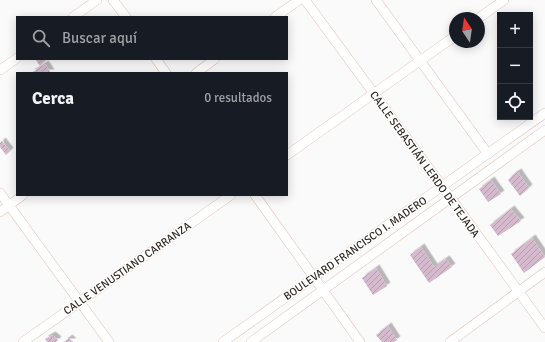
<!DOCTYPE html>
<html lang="es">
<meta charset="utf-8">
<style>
:root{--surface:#171b24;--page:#20242c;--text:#f1f3f6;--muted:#9ea1a6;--line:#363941}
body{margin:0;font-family:Signika,sans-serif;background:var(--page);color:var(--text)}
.controls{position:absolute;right:12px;top:12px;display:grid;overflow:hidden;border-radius:0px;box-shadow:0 2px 10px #0003}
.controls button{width:36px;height:36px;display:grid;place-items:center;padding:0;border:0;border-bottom:1px solid var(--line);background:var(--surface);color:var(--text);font:20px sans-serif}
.compass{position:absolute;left:449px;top:12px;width:36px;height:36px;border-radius:50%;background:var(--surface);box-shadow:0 2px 10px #0003;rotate:347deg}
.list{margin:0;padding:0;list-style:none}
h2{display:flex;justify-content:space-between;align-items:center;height:52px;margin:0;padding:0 16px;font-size:17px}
h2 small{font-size:13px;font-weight:400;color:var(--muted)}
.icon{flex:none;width:22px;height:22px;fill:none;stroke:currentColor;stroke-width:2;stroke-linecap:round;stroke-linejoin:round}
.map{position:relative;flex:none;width:545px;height:342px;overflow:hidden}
.search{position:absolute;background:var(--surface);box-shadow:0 2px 10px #0003;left:16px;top:16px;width:272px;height:44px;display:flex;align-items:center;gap:10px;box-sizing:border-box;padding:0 14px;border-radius:0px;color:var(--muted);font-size:15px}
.panel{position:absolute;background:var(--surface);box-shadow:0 2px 10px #0003;left:16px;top:72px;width:272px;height:124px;border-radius:0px}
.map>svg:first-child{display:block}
</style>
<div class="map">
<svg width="545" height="342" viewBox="0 0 545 342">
<defs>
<pattern id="building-hatch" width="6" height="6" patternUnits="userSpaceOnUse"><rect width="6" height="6" fill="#d5b9cc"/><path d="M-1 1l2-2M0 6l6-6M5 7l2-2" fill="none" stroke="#b79faf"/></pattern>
<filter id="shadow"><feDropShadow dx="3.5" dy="-3.5" stdDeviation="0" flood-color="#0004"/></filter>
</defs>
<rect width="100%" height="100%" fill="#fafafa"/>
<g fill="url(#building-hatch)" filter="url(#shadow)">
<polygon points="35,59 44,59 45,61 40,66"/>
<polygon points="45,64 51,73 31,73"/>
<polygon points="2,141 10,151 6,155 0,147 0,143"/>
<polygon points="518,172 529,188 520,196 508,180 513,175"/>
<polygon points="491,180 501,194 488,202 479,189"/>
<polygon points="511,209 521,221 498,236 490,225"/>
<polygon points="532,238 545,257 524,273 511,254"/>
<polygon points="421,247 434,267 446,259 452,267 429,283 410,255"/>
<polygon points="376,268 387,286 373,295 362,278"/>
<polygon points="388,326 397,340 394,342 382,342 376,335"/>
<polygon points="52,335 58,340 56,342 47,342 45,339"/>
<polygon points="69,338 73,342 64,342"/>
</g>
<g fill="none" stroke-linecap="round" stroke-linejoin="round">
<g stroke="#e0c0b3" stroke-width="10">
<g id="minor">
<polyline points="113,0 126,17"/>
<polyline points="305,0 442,186 545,328"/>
<polyline points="376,0 488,154"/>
<polyline points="73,17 97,0"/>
<polyline points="275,17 299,0"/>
<polyline points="479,18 504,0"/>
<polyline points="156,59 166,73"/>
<polyline points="0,70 17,58"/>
<polyline points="196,73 215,59"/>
<polyline points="287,155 455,36"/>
<polyline points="0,193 109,342"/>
<polyline points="255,195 360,342"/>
<polyline points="0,212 23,195"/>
<polyline points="23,342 231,195"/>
<polyline points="223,342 545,113"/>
<polyline points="251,342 545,130"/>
<polyline points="450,342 545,272"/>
</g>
</g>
<use href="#minor" stroke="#fff" stroke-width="9"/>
</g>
<g text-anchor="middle" stroke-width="3" stroke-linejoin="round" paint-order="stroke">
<g font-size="11" fill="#322620" stroke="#fff">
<text transform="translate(425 164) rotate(54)" y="4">CALLE SEBASTIÁN LERDO DE TEJADA</text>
<text transform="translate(355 248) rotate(-35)" y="4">BOULEVARD FRANCISCO I. MADERO</text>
<text transform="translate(127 268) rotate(-35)" y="4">CALLE VENUSTIANO CARRANZA</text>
</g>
</g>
</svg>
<div class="controls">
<button>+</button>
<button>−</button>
<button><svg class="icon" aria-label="locate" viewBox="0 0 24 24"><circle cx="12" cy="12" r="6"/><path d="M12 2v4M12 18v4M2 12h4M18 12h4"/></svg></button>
</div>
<svg class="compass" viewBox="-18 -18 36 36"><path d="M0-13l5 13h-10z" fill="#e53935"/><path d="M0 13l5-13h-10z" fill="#9ea1a6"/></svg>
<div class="search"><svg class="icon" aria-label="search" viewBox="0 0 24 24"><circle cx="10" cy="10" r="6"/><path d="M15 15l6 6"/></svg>Buscar aquí</div>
<section class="panel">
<h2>Cerca<small>0 resultados</small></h2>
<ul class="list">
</ul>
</section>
</div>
